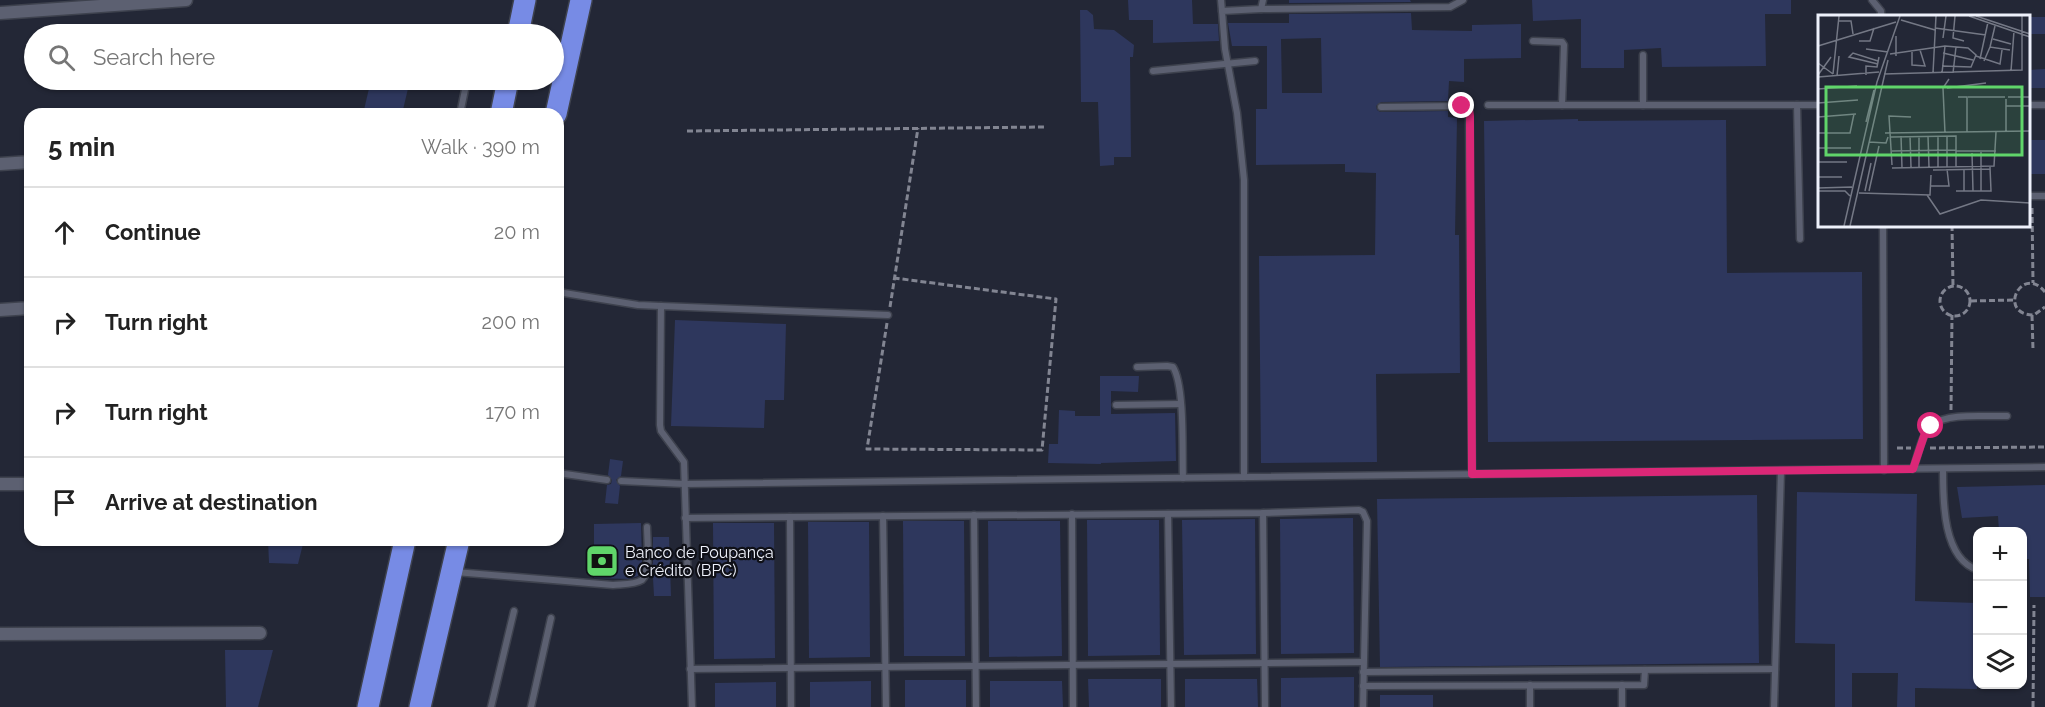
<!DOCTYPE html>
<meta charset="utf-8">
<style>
:root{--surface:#fff;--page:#f2f2f2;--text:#222;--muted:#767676;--line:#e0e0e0}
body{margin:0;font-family:Raleway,sans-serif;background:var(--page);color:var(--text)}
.controls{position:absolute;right:18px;bottom:18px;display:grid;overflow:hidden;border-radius:12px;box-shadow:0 2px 4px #0004}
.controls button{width:54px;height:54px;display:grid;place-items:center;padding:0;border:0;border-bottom:2px solid var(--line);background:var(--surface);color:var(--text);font:30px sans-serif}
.stop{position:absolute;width:18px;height:18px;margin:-14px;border:4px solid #db2777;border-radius:50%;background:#fff}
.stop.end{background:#db2777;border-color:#fff;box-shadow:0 2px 6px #0008}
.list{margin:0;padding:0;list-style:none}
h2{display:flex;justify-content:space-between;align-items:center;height:78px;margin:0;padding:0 24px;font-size:26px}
h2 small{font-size:20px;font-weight:400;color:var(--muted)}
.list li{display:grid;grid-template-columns:39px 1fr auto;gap:18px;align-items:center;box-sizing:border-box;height:90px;padding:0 24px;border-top:2px solid var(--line)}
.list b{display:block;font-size:22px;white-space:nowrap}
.list em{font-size:20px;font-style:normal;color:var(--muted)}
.icon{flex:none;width:33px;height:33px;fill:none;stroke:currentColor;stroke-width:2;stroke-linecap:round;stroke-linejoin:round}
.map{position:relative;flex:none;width:2045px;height:707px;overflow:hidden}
.search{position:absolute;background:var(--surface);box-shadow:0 2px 4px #0004;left:24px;top:24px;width:540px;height:66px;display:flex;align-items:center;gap:15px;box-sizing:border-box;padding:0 21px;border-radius:33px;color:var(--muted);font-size:22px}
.panel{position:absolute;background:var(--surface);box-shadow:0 2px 4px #0004;left:24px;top:108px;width:540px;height:438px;border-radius:18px}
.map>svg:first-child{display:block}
</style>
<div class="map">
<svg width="2045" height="707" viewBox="0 0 2045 707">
<rect width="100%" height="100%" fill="#232736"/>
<g fill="#2e375d" fill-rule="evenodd">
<polygon points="1128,0 1192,0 1193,24 1218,24 1219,41 1153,43 1153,20 1129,20"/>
<polygon points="1289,0 1410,0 1411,2 1289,3"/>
<polygon points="1532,0 1791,0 1791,14 1765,14 1766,66 1662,67 1661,48 1624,50 1624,68 1581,68 1581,19 1533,21"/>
<polygon points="1080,10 1087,10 1093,15 1094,29 1114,30 1134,45 1133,57 1130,57 1131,157 1114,157 1114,165 1100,166 1098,102 1081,102"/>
<path d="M1411,13L1412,30L1472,31V25L1521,24V58L1464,59V82L1449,81L1448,101L1381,102L1376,106L1377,110L1380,112L1448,111V117L1457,118L1455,235H1459L1460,373L1376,374L1377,462L1261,463L1259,256L1375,255L1376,173L1345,172V164L1256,165V109H1267V46H1232L1228,23H1289V14ZM1321,38L1322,93H1282L1281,39Z"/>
<rect x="2028" y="17" width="17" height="17"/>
<polygon points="2045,69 2045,88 2028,88 2028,70"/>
<polygon points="371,80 410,80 402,114 363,114"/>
<polygon points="1578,119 1578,121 1726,120 1727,273 1862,272 1863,439 1488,442 1484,121"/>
<rect x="2028" y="140" width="17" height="34"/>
<polygon points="675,320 786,324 784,400 765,400 764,428 671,426"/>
<polygon points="1100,376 1139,376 1138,392 1111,391 1111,414 1175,413 1176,461 1101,463 1101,464 1048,463 1049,444 1058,444 1059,410 1075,411 1075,416 1100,416"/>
<polygon points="610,459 623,461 621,476 616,480 620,486 618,504 605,503 607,485 611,484 612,480 608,475"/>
<polygon points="2045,485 2045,597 2030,597 2029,559 2022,559 2022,531 1999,531 1998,516 1962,518 1957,487"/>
<polygon points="1797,492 1917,494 1915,601 1977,603 1977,689 1915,688 1915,707 1897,707 1898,673 1852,673 1852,707 1835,707 1835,644 1795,643"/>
<polygon points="1757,495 1759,663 1380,667 1377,499"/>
<polygon points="1353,518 1354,653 1281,654 1280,519"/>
<polygon points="1255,519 1256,654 1184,655 1182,520"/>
<polygon points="1087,520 1159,520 1160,655 1088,656"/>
<polygon points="903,521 964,521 965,656 904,656"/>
<polygon points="988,521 1060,521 1062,656 989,657"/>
<polygon points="808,522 869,522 870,657 809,658"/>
<polygon points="641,523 642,562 638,576 629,579 594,578 594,524"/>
<polygon points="713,523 774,523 775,658 714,659"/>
<polygon points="653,537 669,537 671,596 654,596 653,578 649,578 653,563"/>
<polygon points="268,540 304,540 298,564 269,563"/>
<polygon points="225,650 273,650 258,707 226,707"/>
<polygon points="1354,677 1354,707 1281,707 1281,678"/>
<polygon points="1088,679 1161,679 1161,707 1089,707"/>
<polygon points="1185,679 1257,679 1258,707 1185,707"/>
<rect x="905" y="680" width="61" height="27"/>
<polygon points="871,681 871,707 810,707 810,682"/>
<polygon points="990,681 1062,681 1063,707 990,707"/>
<polygon points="776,682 776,707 715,707 715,683"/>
<rect x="1380" y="695" width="53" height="12"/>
</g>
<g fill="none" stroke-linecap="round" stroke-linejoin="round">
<g stroke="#3e424e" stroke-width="9">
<g id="lane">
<polyline points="1221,0 1222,11"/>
<polyline points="1872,0 1881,11 1881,16"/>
<polyline points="1261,9 1450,7 1463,0"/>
<polyline points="498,34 513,26"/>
<polyline points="1533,41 1562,42 1564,45 1562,105"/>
<polyline points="1643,55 1643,105"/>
<polyline points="1153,71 1255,61"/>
<polyline points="1488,105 1820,105"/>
<polyline points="1797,105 1800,239"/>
<polyline points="2028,105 2045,105"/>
<polyline points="1381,107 1462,106 1469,109 1472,474"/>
<polyline points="460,114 467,80"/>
<polyline points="2028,196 2045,196"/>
<polyline points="1883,225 1884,470"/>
<polyline points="558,292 638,305 661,306"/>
<path d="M1137,367L1167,366L1173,367C1185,386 1182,453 1183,478"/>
<polyline points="1116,405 1180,404"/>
<path d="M1913,469C1918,456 1921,435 1932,425C1948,412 1987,417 2007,416"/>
<path d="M1943,469C1943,498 1942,559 1978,570"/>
<polyline points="558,473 607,480"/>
<polyline points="1244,477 1244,180 1237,113 1225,49 1222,11 1261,9 1263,0"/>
<polyline points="621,481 685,484 2045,467"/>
<polyline points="1263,513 1265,707"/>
<polyline points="1072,514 1073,707"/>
<polyline points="1168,514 1171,707"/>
<polyline points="974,515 976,707"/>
<polyline points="883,516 886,707"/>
<polyline points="790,517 791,707"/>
<polyline points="685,518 1263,513 1359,510 1363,512 1367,521 1363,707"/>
<path d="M455,572L613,585C622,584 634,585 642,580C651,572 647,539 647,527"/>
<polyline points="690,669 1363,662"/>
<polyline points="1363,672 1775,669"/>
<polyline points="1530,685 1530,707"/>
<polyline points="1622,685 1622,707"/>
<polyline points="1363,686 1644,685 1645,670"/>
<polyline points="491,707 514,611"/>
<polyline points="531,707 551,618"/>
<polyline points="692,707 684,462 661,431 660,425 661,306 888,315"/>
<polyline points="1774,707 1781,471"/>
</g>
</g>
<g stroke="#3e424e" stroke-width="15">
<g id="street">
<polyline points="0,13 186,0"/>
<polyline points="0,164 30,162"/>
<polyline points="0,310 30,308"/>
<polyline points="0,484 30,484"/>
<polyline points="0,634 260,633"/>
</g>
</g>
<g stroke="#3e424e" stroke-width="24">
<g id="highway">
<polyline points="518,34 525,0"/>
<polyline points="501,114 508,80"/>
<polyline points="556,114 581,0"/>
<polyline points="368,707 405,540"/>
<polyline points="420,707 459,540"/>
</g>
</g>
<g stroke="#828592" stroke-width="3" stroke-dasharray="6 3" stroke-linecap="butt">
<polyline points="687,131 1044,127"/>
<polyline points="2032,208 2033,283"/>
<polyline points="1952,225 1953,286"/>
<circle cx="1955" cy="301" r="15"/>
<path d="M2045,292C2022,263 1996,315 2034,315L2045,307"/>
<polyline points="1971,301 2014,300"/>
<polyline points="890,307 918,128"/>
<polyline points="2032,315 2033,350"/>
<polyline points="887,323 867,449 1042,450 1056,299 894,278"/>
<polyline points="1951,410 1952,315"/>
<polyline points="1897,448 1911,448"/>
<polyline points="1930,448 2045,447"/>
<polyline points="2033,707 2034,605"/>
</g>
<use href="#lane" stroke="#5c6071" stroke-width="6"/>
<use href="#street" stroke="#5c6071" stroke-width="12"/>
<use href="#highway" stroke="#778be5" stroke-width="21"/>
</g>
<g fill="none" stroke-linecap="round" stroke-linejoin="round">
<polyline stroke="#db2777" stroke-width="8" points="1462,106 1469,109 1470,116 1472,474 1913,469 1924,436 1931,426"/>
</g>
<defs>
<g id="bank-square" transform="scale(1.725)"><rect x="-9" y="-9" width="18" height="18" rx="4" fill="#60d56a" stroke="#0f1017"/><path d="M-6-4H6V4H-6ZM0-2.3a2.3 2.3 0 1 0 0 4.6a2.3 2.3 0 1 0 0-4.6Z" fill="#111"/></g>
</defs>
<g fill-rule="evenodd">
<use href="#bank-square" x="602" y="561"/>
</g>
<g text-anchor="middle" stroke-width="4.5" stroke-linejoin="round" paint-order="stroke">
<g font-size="16" fill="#eef1fb" stroke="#0f1017" text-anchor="start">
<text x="625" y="558">Banco de Poupança<tspan x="625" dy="18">e Crédito (BPC)</tspan></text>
</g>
</g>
<g transform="translate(1818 15)">
<rect width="212" height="212" fill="#232736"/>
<path fill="none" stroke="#747885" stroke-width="1.5" d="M137,1L135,23L146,26M151,1L212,22M158,1L212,19M83,5L117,15M20,6H33L35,19M117,13L168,20M125,23L128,1M175,24L193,29M41,26H52L56,13M0,31L78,7M172,32L177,11M48,34L70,37M94,37V50L107,51L102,35M125,38L155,45M72,39L127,31L150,33L158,40L153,52L124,51M78,41V21M158,41L182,49L184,35M162,44L170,7M166,46L172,32L192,35M0,48L15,59M60,49L31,42L35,38L60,46M193,56L196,16M115,58L118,1M124,58L127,31M135,58L138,32M15,59L21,1M66,59L204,55V1M0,60L13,42M48,60V51L59,52L61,42M19,61L21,41M0,62L61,57M129,73L168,68M0,74L39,71M140,82H149V117M150,82H187M190,82H212M188,84V117M0,88L40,85M188,91H212M0,102L38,99M48,107L56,75M0,118H32L36,99M67,118L212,116M127,118L125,73L131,64M83,121L84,153M92,121L93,152M101,121V152M110,121L111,152M120,121V152M129,121V152M73,122L138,121V152M51,127L68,128L70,122M0,133H33M74,136L138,135M138,136H178M163,137V176M154,138L155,176M0,147H29M74,150L71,101L93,102M74,153L176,151L178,117M146,154V176M115,155L172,154M0,162H24M113,171H131L129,154M0,173L34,172M0,176H27L32,181M47,176L53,148M51,176L61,131M138,176H173L172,152M41,178L112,180L113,160M109,180L122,199L163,185L212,188M26,211L59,67L82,1M32,211L70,45"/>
<path fill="#60d56a" fill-opacity="0.15" stroke="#60d56a" stroke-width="3" d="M8,72H204V140H8Z"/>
<rect width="212" height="212" fill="none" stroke="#eef1fb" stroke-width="3"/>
</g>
</svg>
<div class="controls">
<button>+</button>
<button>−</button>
<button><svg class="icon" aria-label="layers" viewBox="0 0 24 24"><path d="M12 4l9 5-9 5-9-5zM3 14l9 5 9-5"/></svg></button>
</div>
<div class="stop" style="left:1931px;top:426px"></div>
<div class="stop end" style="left:1462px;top:106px"></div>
<div class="search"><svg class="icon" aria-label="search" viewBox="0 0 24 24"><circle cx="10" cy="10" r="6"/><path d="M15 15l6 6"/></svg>Search here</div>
<section class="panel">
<h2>5 min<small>Walk · 390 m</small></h2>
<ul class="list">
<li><svg class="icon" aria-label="ahead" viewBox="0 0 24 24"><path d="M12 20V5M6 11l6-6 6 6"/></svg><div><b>Continue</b></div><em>20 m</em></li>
<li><svg class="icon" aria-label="right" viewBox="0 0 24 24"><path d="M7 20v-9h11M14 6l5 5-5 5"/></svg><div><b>Turn right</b></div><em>200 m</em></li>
<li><svg class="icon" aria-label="right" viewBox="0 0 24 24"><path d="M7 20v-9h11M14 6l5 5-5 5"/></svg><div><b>Turn right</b></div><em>170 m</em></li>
<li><svg class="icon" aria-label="arrive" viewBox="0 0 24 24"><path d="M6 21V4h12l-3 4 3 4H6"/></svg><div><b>Arrive at destination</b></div></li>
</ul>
</section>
</div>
